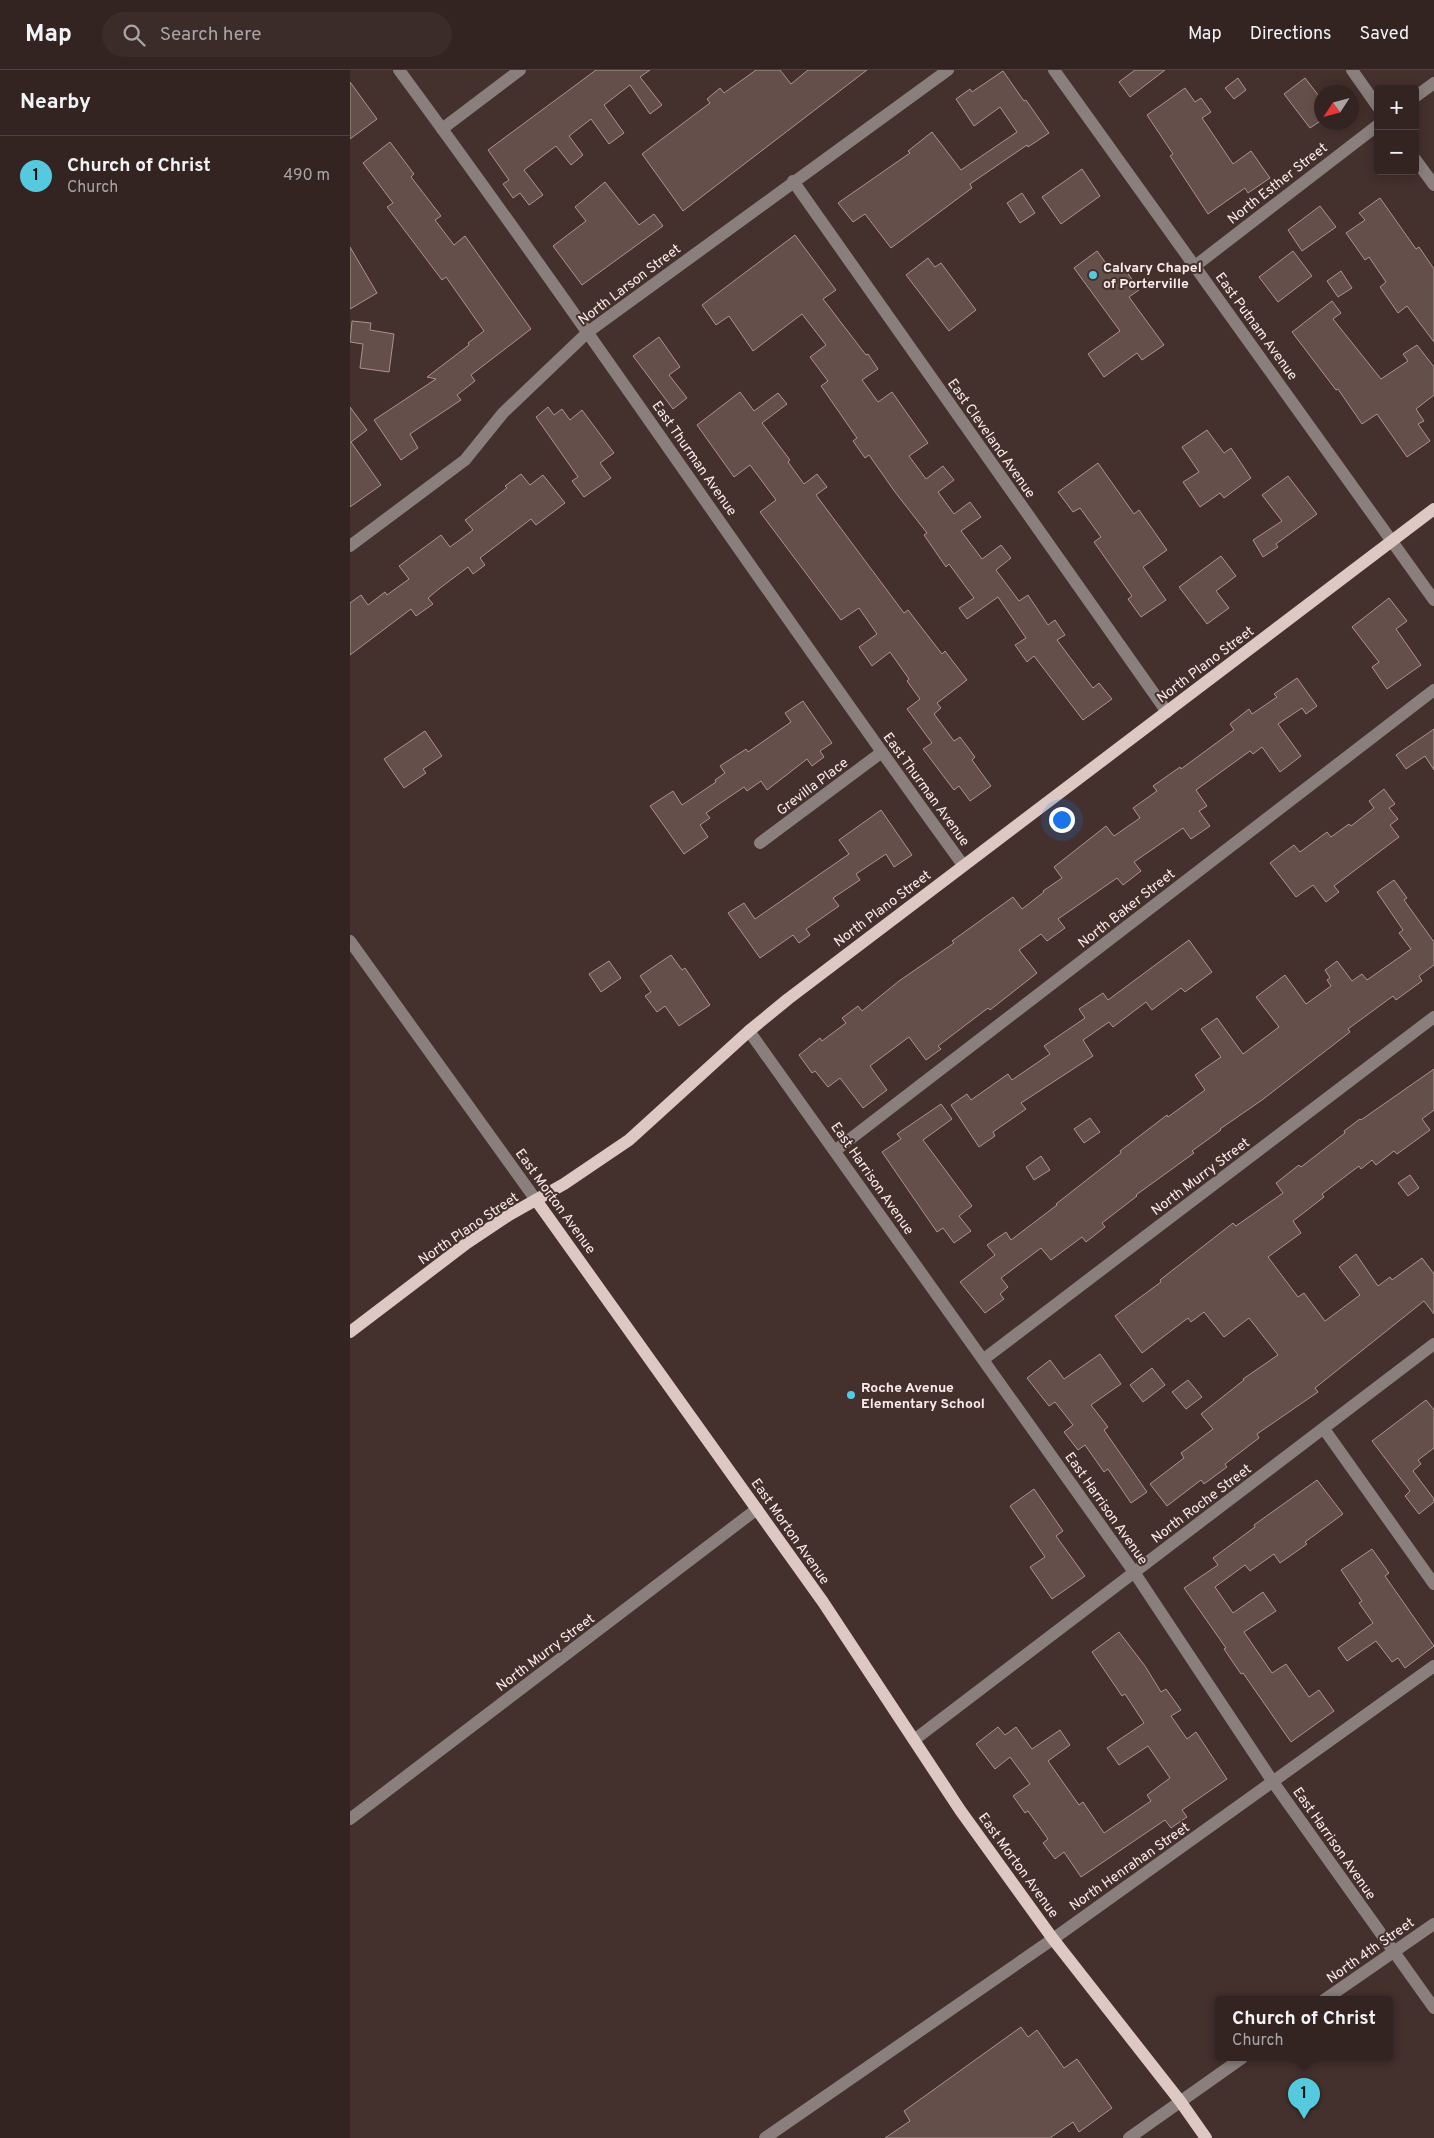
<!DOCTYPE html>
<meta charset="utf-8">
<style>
:root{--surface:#332421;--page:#3b2c2a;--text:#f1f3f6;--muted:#a9a4a5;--line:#4e413f;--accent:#55cadf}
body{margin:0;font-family:Overpass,sans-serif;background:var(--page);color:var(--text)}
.controls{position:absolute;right:15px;top:15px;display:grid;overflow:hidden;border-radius:5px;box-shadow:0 2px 12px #0003}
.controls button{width:45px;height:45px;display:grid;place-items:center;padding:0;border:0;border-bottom:1px solid var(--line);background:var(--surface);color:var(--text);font:25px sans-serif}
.compass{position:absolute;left:964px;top:15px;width:45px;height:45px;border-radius:50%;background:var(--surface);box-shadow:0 2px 12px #0003;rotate:234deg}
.you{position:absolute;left:711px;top:749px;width:18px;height:18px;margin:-12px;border:4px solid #fff;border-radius:50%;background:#1a73e8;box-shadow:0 0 0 8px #1a73e833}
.badge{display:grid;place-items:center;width:32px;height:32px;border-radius:50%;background:var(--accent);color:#111;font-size:16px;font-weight:700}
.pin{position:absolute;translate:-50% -41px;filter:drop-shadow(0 1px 2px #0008)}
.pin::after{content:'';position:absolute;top:26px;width:18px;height:15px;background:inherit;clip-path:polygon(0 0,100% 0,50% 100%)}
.popup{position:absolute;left:865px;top:1926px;width:178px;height:65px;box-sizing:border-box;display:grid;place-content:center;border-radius:5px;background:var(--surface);filter:drop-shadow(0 1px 4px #0005);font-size:16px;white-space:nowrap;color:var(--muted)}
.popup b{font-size:19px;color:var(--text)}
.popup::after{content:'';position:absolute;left:50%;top:100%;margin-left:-10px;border:10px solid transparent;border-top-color:var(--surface)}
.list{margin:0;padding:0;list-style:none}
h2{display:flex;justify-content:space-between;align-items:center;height:65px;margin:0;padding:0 20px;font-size:21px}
h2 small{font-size:16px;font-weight:400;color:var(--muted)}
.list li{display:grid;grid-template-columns:32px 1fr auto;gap:15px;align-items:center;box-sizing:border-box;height:80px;padding:0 20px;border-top:1px solid var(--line)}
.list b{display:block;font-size:19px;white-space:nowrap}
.list p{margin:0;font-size:16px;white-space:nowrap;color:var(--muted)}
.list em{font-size:16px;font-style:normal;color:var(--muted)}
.icon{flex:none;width:28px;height:28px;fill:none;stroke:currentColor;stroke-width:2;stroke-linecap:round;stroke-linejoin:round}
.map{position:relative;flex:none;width:1084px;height:2068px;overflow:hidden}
header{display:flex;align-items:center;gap:30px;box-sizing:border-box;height:70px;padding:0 25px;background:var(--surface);border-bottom:1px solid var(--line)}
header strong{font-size:24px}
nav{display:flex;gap:28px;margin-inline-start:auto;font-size:18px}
.search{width:350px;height:45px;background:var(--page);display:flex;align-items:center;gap:12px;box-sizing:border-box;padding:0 18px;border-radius:28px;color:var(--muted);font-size:19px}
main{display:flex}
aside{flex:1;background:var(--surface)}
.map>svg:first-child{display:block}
</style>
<header>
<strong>Map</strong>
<div class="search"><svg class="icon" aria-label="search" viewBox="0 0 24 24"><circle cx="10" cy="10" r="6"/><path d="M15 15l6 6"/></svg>Search here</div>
<nav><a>Map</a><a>Directions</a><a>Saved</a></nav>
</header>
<main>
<aside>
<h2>Nearby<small></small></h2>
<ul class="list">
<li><span class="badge">1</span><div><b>Church of Christ</b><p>Church</p></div><em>490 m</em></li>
</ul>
</aside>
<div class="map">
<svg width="1084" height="2068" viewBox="0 0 1084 2068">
<rect width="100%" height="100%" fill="#44302c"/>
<g fill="#654f4a" stroke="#ac938e">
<polygon points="246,0 300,0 290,7 312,35 300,44 280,15 254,35 274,63 259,74 241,49 219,66 233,85 221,95 206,76 174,100 193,125 179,135 170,123 163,128 153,114 159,110 138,80"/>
<polygon points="406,0 430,0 441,14 458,0 517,0 333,141 292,84 360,33 357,29 370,18 374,23"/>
<polygon points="785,0 815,0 780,27 769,12"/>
<polygon points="653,1 674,31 676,30 699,63 678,77 677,75 620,114 622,118 541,178 515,144 503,152 488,133 560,83 558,81 582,62 611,100 667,62 650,37 624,56 606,29 620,19 622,22"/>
<polygon points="888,8 896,20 884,29 875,18"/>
<polygon points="955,8 972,30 972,50 960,58 934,24"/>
<polygon points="0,12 27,49 0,69"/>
<polygon points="835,18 845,32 851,28 861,42 852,48 883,94 901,81 920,108 898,123 895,118 858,144 820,86 823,84 797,45"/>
<polygon points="40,72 64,104 61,107 91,146 85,150 104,175 115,166 181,259 121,305 125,311 107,325 111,330 60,364 68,378 51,390 24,350 86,309 77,307 119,275 118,273 134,261 96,207 92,210 37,137 43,133 13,93"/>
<polygon points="732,99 750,126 711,154 692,127"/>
<polygon points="255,112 289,155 304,144 313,156 232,215 203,176 236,151 225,137"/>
<polygon points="672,123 685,143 670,153 657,133"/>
<polygon points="1030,128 1066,179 1069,177 1084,199 1084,272 1057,236 1048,243 1030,217 1036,212 1019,187 1015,190 996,163 1015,150 1009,143"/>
<polygon points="970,136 986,157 952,181 938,160"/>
<polygon points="445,165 486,220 473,229 516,285 518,284 528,299 512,310 528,332 542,322 578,373 559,386 576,409 593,396 604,410 588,422 604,444 620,432 631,447 611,461 632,489 651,475 661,488 646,500 669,531 678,525 698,555 705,550 715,565 707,570 743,618 749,613 762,629 733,650 684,586 677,592 665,575 676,568 648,527 617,549 609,538 624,528 599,494 596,497 574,465 577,463 545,422 519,385 515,388 503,371 507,368 471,316 478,311 460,287 476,275 452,244 403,281 379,246 366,255 352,235"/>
<polygon points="0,177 27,223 0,239"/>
<polygon points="747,181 763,203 773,196 789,220 779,227 814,275 792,290 787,283 754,307 738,284 770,261 724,198"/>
<polygon points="943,181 962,206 928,232 909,207"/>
<polygon points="578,188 585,197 591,193 626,240 599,261 556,205"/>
<polygon points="991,201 1002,218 988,227 977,211"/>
<polygon points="982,231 991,243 983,249 1031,309 1058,291 1053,284 1067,275 1084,297 1084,325 1066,339 1074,351 1068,354 1080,371 1057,387 1027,344 1012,354 988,319 986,320 942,262"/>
<polygon points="2,251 21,253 20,260 44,264 39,302 10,298 13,274 0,272"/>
<polygon points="309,267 330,297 319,305 337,328 323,339 283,286"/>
<polygon points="390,322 404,341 428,323 437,334 412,353 440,390 438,392 454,414 467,404 477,417 466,425 554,543 558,540 592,584 595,581 617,610 587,633 591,638 584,644 604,671 610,667 625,687 622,690 641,716 620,731 609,716 604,720 573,679 582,673 557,639 570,629 557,611 559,609 540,582 522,596 509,577 527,564 509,538 491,550 410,442 426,430 400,395 384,407 347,355"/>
<polygon points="0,337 17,360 1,372 31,415 0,437"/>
<polygon points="198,337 204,345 212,339 220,350 232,340 264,383 250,393 261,408 234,427 222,411 228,407 186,347"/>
<polygon points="857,360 874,383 881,378 901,408 874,428 870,423 850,437 833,412 849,402 832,377"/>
<polygon points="748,393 784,444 789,440 817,480 793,497 816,530 791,547 778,529 782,526 744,472 751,467 730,438 723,442 708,422"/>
<polygon points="171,404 180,415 193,405 215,433 186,455 181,449 130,488 135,495 123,504 118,497 90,518 78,528 83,534 66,546 61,539 0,585 0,533 11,525 18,535 35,522 37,525 59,509 49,496 91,465 100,477 123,460 115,450 157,418 155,416"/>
<polygon points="938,406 967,444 926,474 928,477 913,487 903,470 932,451 912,425"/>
<polygon points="871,486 886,506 866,521 879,538 857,554 829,517"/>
<polygon points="1039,528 1057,551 1046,559 1071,595 1037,619 1022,597 1029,592 1002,557"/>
<polygon points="947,608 967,636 956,644 952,638 928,654 951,686 930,702 912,677 903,684 900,681 846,720 857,736 849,741 860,756 841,769 833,758 784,792 791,801 773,815 767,808 708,849 715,858 697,871 691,864 669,880 687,903 640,940 638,938 588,976 591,979 576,990 559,967 520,996 537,1020 513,1038 490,1008 478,1017 465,1001 462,1003 449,985 470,968 472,971 496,953 492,948 508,936 512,941 549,911 604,873 602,871 663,827 672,839 694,822 693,821 712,808 704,797 756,756 764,766 790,748 783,738 807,721 803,716 830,697 831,699 884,660 880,654 899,639 902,644 927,627 924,624"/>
<polygon points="453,631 482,673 470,681 474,687 462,696 457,689 417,720 411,711 397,721 394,717 356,743 360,748 350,755 358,767 334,784 300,736 323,721 332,735 366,712 365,710 375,703 370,696 396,679 398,682 441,652 435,643"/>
<polygon points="1084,659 1084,700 1075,686 1056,699 1046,685"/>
<polygon points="75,661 92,686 73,699 76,703 54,718 34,689"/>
<polygon points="1034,719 1045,734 1039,738 1048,749 1040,755 1049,767 984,816 989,822 976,832 963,815 946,827 920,793 944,775 950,782 977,762 981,767 999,754 1001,756 1024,738 1019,731"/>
<polygon points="531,740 562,785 544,797 536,784 506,804 510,810 483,828 489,836 456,859 460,865 449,873 443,865 410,888 378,843 394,833 405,849 499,784 489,770"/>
<polygon points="1044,810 1057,828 1054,830 1084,872 1084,895 1069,906 1072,911 1046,930 1043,926 998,959 1000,962 912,1030 870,1059 871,1060 842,1081 844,1083 786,1125 787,1126 752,1153 755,1157 736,1172 732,1167 701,1190 691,1178 651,1208 658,1217 650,1224 654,1229 635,1243 610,1212 645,1185 637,1175 656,1162 661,1170 707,1135 706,1134 771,1083 770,1081 817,1045 818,1047 855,1020 845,1005 871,987 851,959 867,948 893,984 929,957 906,927 935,905 956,934 981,916 977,910 980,908 975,900 987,891 1002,911 1012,904 1017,910 1061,879 1049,863 1053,860 1027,822"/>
<polygon points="839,870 862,902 835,922 831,918 802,940 796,932 763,957 759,952 733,970 743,986 671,1033 676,1039 643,1062 645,1066 629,1077 601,1035 617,1024 621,1030 658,1004 662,1010 700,984 694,976 735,948 729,939 753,923 758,930"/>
<polygon points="321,885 332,900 335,898 360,935 329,956 315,936 307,942 295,926 301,922 290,906"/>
<polygon points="259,891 271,908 251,922 239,904"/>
<polygon points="1084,999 1084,1040 1072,1049 1080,1060 1047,1084 1044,1081 1026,1095 1022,1090 1011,1099 1009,1096 972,1124 974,1127 943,1151 951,1163 918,1187 948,1227 954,1223 975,1251 1010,1225 989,1197 1006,1184 1028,1216 1040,1207 1042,1210 1072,1188 1084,1204 1084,1244 1074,1231 965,1318 968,1322 907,1364 909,1368 875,1394 877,1397 854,1414 851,1410 817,1436 800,1414 834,1388 831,1383 863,1359 851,1344 894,1310 893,1309 928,1285 899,1248 874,1267 854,1242 841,1252 838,1248 792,1283 765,1246 811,1212 810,1210 883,1153 886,1156 933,1123 926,1113 949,1095 951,1097 995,1063 994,1061 1010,1049 1011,1050"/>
<polygon points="591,1034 602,1049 573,1070 622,1136 609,1146 621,1161 604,1173 593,1158 587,1162 532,1082 551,1069 547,1064"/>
<polygon points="740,1048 750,1062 734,1073 724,1059"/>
<polygon points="691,1086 700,1100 684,1110 676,1097"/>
<polygon points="1060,1105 1069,1118 1058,1126 1048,1113"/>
<polygon points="750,1284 771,1314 741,1335 758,1357 754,1360 797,1422 781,1433 758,1399 754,1402 735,1375 728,1380 714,1362 723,1355 705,1332 699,1336 677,1308 700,1290 714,1309"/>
<polygon points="802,1298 815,1315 793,1332 780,1315"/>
<polygon points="838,1310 852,1327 836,1339 822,1322"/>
<polygon points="1076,1330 1084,1340 1084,1378 1068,1390 1071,1394 1063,1401 1084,1429 1084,1432 1069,1444 1055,1426 1060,1421 1022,1371"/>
<polygon points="967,1410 993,1444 955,1472 957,1474 930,1493 924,1484 900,1501 895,1495 865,1517 883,1543 913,1522 926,1541 894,1562 922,1603 936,1594 959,1627 969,1620 984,1641 941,1672 893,1603 891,1604 874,1579 876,1578 834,1518 868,1495 863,1488 905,1457 904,1455"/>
<polygon points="684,1419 713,1461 706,1466 735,1506 702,1529 680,1497 695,1487 660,1436"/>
<polygon points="1022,1479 1039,1503 1035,1506 1084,1576 1055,1598 1048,1588 1042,1592 1026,1571 997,1591 988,1578 1023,1553 1009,1533 1012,1531 991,1500"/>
<polygon points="769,1562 795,1596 811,1622 816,1619 831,1640 821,1646 837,1669 846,1662 877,1709 832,1740 837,1747 821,1758 815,1750 731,1807 714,1782 705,1789 693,1773 698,1769 678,1741 675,1743 663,1726 680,1714 660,1687 645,1699 626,1674 648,1657 655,1665 666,1657 682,1679 710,1660 720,1675 698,1691 729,1735 733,1732 754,1763 801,1731 797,1725 820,1708 798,1676 769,1695 757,1678 794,1653 775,1624 772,1626 742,1582"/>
<polygon points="671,1957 678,1967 687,1960 714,1998 727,1989 762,2038 729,2062 723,2052 700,2068 535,2068 560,2051 554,2041"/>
</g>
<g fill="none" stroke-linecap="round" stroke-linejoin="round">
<g stroke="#8a7f7d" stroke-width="12">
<path d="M49,0C242,262 422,532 613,795"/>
<polyline points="704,0 1084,530"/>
<polyline points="1002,0 1028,37"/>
<polyline points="1065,27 1084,13"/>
<polyline points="92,59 170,0"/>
<polyline points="1065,89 1084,115"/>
<polyline points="443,111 817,642"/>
<polyline points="845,196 1028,55"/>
<polyline points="0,476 115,390 153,343 238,262 598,0"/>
<polyline points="410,773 532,682"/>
<polyline points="0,871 186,1130"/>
<polyline points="399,961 784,1502 923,1712 1084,1938"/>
<polyline points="486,1080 1084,620"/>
<polyline points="634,1289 1084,947"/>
<polyline points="974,1359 1084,1514"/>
<polyline points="564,1670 1084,1274"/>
<polyline points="0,1749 407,1439"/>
<polyline points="974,1930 1084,1854"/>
<polyline points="415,2068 703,1869 1084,1596"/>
<polyline points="779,2068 892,1988"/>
</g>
<g stroke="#dec8c3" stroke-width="12">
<polyline points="186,1130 473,1532 610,1740 703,1869 830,2031 856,2068"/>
<polyline points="0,1262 117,1173 159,1145 214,1114 279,1070 399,961 438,929 1084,439"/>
</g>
</g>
<g fill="#55cadf" stroke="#44302c" stroke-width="2">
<circle cx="743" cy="205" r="5"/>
<circle cx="501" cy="1325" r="5"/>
</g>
<g text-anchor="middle" stroke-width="4" stroke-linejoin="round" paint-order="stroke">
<g font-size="14" fill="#f9ece9" stroke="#44302c">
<text transform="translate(927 113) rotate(-38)" y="5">North Esther Street</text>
<text transform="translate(279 214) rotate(-37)" y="5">North Larson Street</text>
<text transform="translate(907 256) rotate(54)" y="5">East Putnam Avenue</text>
<text transform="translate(642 368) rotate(55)" y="5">East Cleveland Avenue</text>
<text transform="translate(345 388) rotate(55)" y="5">East Thurman Avenue</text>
<text transform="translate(855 594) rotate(-37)" y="5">North Plano Street</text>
<text transform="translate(462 716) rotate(-37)" y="5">Grevilla Place</text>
<text transform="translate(577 719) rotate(54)" y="5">East Thurman Avenue</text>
<text transform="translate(532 838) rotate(-37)" y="5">North Plano Street</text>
<text transform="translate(776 838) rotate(-38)" y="5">North Baker Street</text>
<text transform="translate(850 1106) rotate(-37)" y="5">North Murry Street</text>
<text transform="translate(523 1108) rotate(55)" y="5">East Harrison Avenue</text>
<text transform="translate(206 1131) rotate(54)" y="5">East Morton Avenue</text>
<text transform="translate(118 1158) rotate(-34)" y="5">North Plano Street</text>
<text transform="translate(851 1433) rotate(-37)" y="5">North Roche Street</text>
<text transform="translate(757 1438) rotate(55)" y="5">East Harrison Avenue</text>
<text transform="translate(441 1461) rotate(55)" y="5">East Morton Avenue</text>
<text transform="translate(195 1582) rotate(-37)" y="5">North Murry Street</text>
<text transform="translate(985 1773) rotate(55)" y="5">East Harrison Avenue</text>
<text transform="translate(669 1795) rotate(54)" y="5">East Morton Avenue</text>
<text transform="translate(779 1796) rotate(-35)" y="5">North Henrahan Street</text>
<text transform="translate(1020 1880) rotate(-35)" y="5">North 4th Street</text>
</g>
<g font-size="14" font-weight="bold" fill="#f9ece9" stroke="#44302c" text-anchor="start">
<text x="753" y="202">Calvary Chapel<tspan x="753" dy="16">of Porterville</tspan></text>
<text x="511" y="1322">Roche Avenue<tspan x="511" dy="16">Elementary School</tspan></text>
</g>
</g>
</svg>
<div class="controls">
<button>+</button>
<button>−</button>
</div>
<svg class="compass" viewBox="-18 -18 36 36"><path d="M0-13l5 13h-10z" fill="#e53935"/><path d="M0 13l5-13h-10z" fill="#a9a4a5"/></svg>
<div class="you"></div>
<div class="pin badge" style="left:954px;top:2049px">1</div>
<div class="popup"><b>Church of Christ</b>Church</div>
</div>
</main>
